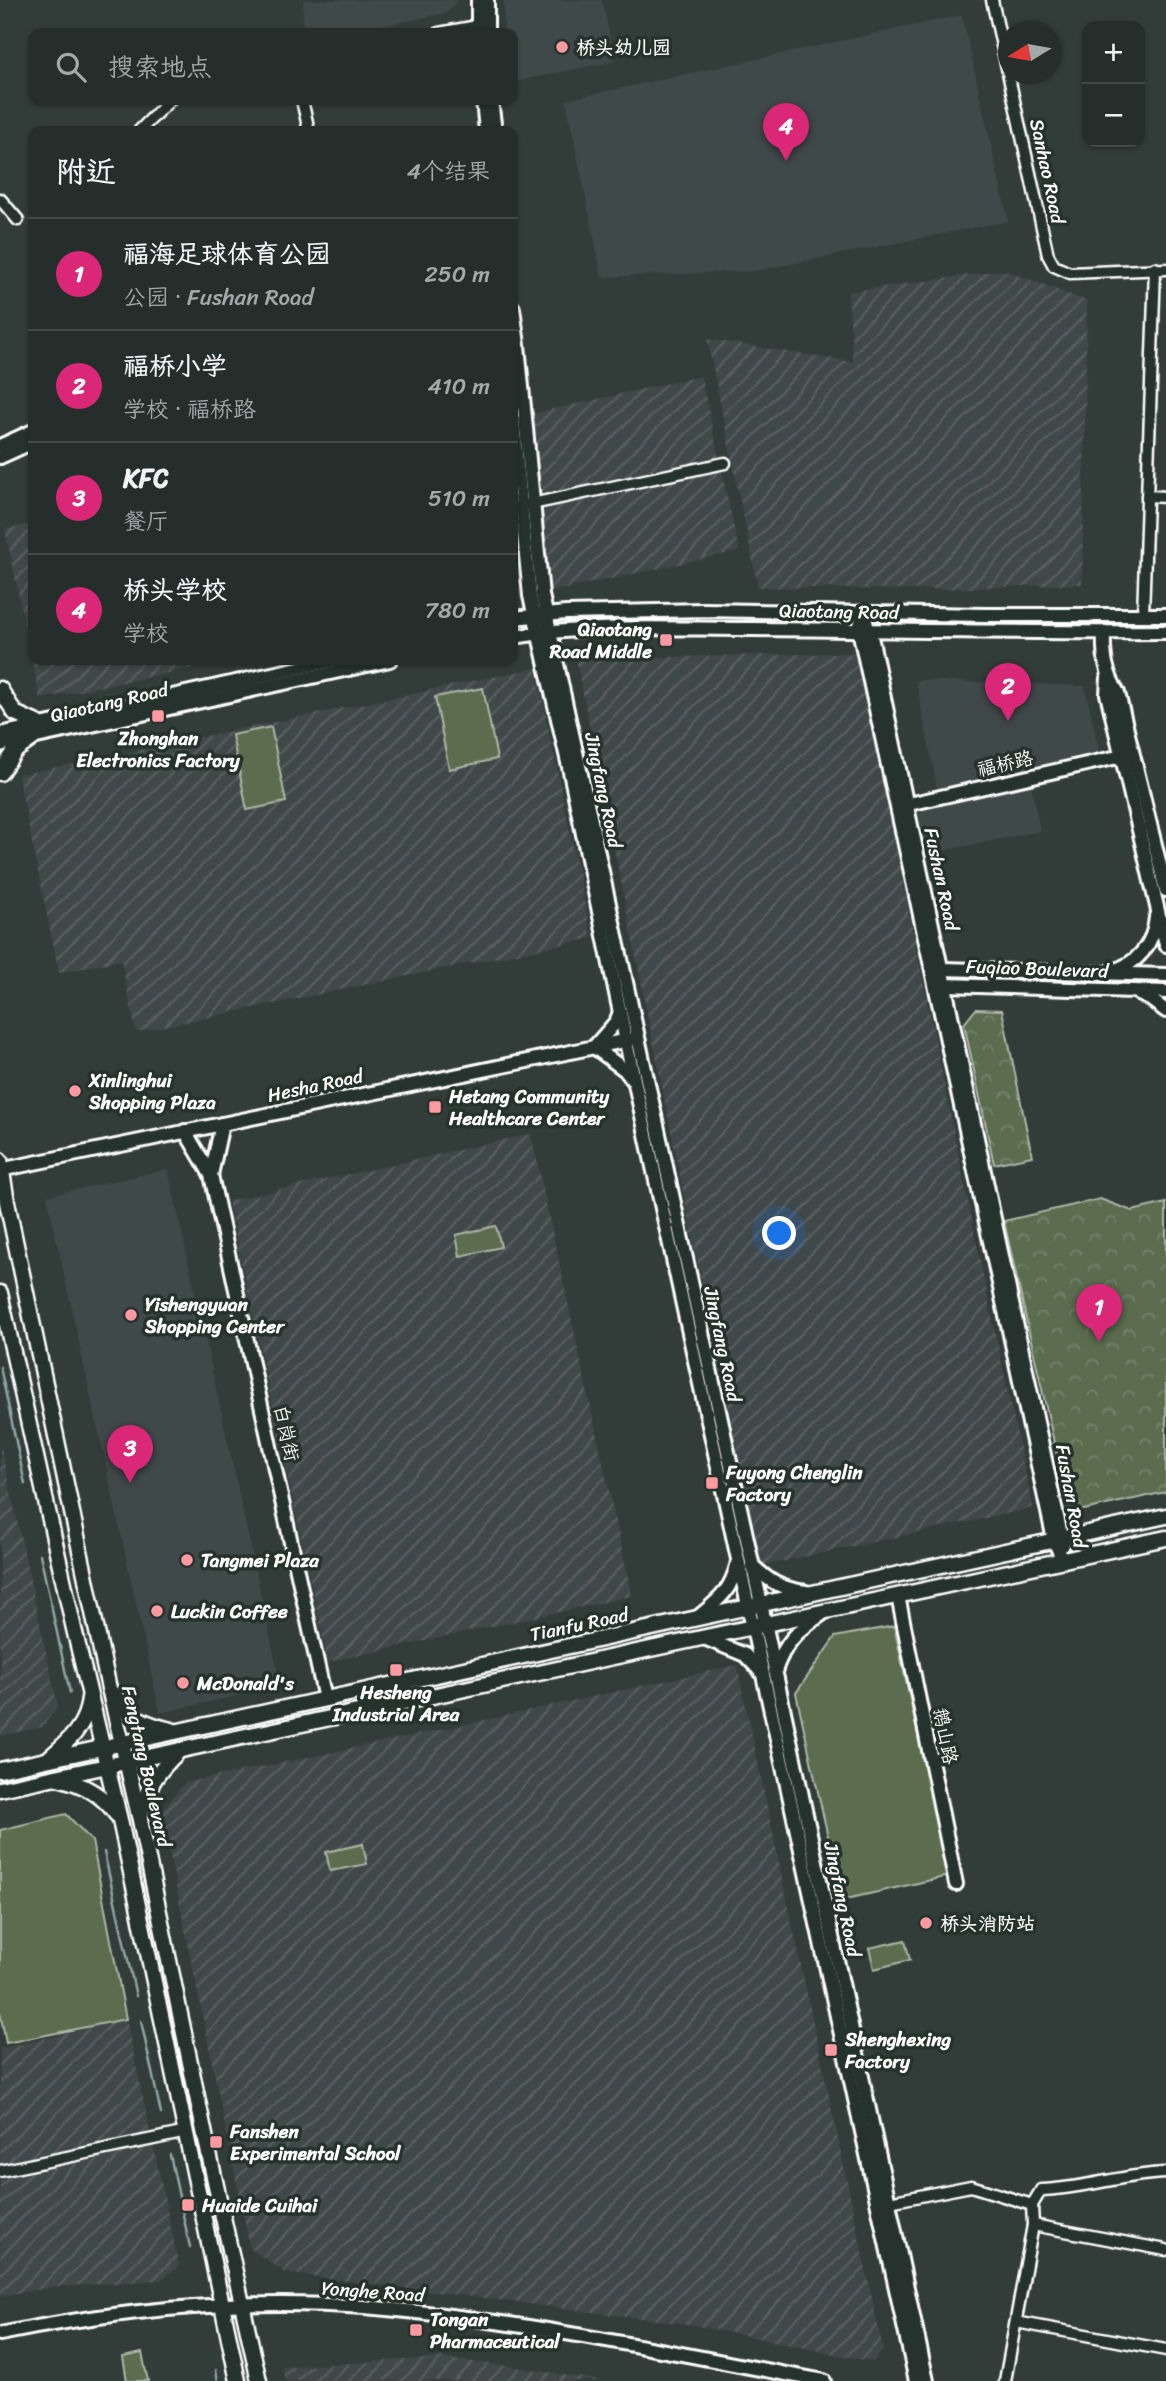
<!DOCTYPE html>
<html lang="zh">
<meta charset="utf-8">
<style>
:root{--surface:#262e2c;--page:#2e3634;--text:#f1f3f6;--muted:#a4a8a9;--line:#424a48;--accent:#db2777}
body{margin:0;font-family:Sriracha,"LXGW WenKai TC",sans-serif;background:var(--page);color:var(--text)}
.controls{position:absolute;right:21px;top:21px;display:grid;overflow:hidden;border-radius:14px;box-shadow:0 2px 5px #0004}
.controls button{width:63px;height:63px;display:grid;place-items:center;padding:0;border:0;border-bottom:2px solid var(--line);background:var(--surface);color:var(--text);font:35px sans-serif}
.compass{position:absolute;left:998px;top:21px;width:63px;height:63px;border-radius:50%;background:var(--surface);box-shadow:0 2px 5px #0004;rotate:259deg}
.you{position:absolute;left:780px;top:1234px;width:24px;height:24px;margin:-18px;border:5px solid #fff;border-radius:50%;background:#1a73e8;box-shadow:0 0 0 10px #1a73e833}
.badge{display:grid;place-items:center;width:46px;height:46px;border-radius:50%;background:var(--accent);color:#fff;font-size:23px;font-weight:700}
.pin{position:absolute;translate:-50% -58px;filter:drop-shadow(0 2px 4px #0008)}
.pin::after{content:'';position:absolute;top:37px;width:24px;height:21px;background:inherit;clip-path:polygon(0 0,100% 0,50% 100%)}
.list{margin:0;padding:0;list-style:none}
h2{display:flex;justify-content:space-between;align-items:center;height:91px;margin:0;padding:0 28px;font-size:30px}
h2 small{font-size:23px;font-weight:400;color:var(--muted)}
.list li{display:grid;grid-template-columns:46px 1fr auto;gap:21px;align-items:center;box-sizing:border-box;height:112px;padding:0 28px;border-top:2px solid var(--line)}
.list b{display:block;font-size:26px;white-space:nowrap}
.list p{margin:0;font-size:23px;white-space:nowrap;color:var(--muted)}
.list em{font-size:23px;font-style:normal;color:var(--muted)}
.icon{flex:none;width:38px;height:38px;fill:none;stroke:currentColor;stroke-width:2;stroke-linecap:round;stroke-linejoin:round}
.map{position:relative;flex:none;width:1166px;height:2381px;overflow:hidden}
.search{position:absolute;background:var(--surface);box-shadow:0 2px 5px #0004;left:28px;top:28px;width:490px;height:77px;display:flex;align-items:center;gap:18px;box-sizing:border-box;padding:0 24px;border-radius:14px;color:var(--muted);font-size:26px}
.panel{position:absolute;background:var(--surface);box-shadow:0 2px 5px #0004;left:28px;top:126px;width:490px;height:539px;border-radius:14px}
.map>svg:first-child{display:block}
</style>
<div class="map">
<svg width="1166" height="2381" viewBox="0 0 1166 2381">
<defs>
<pattern id="industrial-furrows" width="10" height="10" patternUnits="userSpaceOnUse" patternTransform="scale(1.75)"><rect width="10" height="10" fill="#41484a"/><path d="M-1 1l2-2M0 10L10 0M9 11l2-2" fill="none" stroke="#5e6365"/></pattern>
<pattern id="forest-crowns" width="20" height="18" patternUnits="userSpaceOnUse" patternTransform="scale(1.75)"><rect width="20" height="18" fill="#5b6d4f"/><path d="M2 6a3 3 0 1 1 6 0M12 15a3 3 0 1 1 6 0" fill="none" stroke="#748369"/></pattern>
</defs>
<rect width="100%" height="100%" fill="#323d3a"/>
<filter id="ink" filterUnits="userSpaceOnUse"><feTurbulence type="fractalNoise" baseFrequency=".0143" numOctaves="2"/><feDisplacementMap in="SourceGraphic" scale="14" xChannelSelector="R" yChannelSelector="G"/><feConvolveMatrix kernelMatrix="1 2 1 2 8 2 1 2 1" color-interpolation-filters="sRGB"/></filter>
<g filter="url(#ink)">
<g fill="#41484a">
<polygon points="303,0 458,0 446,13 347,33 313,33 303,24"/>
<polygon points="504,0 602,0 615,61 513,82 513,33 504,33"/>
<polygon points="962,15 1008,221 755,271 602,277 566,100"/>
<polygon points="916,680 1085,686 1100,756 938,792"/>
<polygon points="1031,785 1040,831 927,854 918,808"/>
<polygon points="168,1169 281,1686 160,1713 47,1196"/>
</g>
<g fill="url(#industrial-furrows)">
<polygon points="1004,270 1087,301 1082,584 909,590 758,587 707,339 853,362 848,292"/>
<polygon points="701,376 739,551 513,600 513,418"/>
<polygon points="33,524 33,660 231,660 40,699 5,529"/>
<polygon points="856,653 992,1318 1033,1508 761,1566 687,1211 576,659"/>
<polygon points="536,668 592,938 136,1032 121,960 59,973 18,775"/>
<polygon points="531,1134 632,1596 328,1662 228,1201"/>
<polygon points="0,1443 58,1706 42,1727 0,1736"/>
<polygon points="737,1665 883,2350 873,2362 694,2325 285,2273 250,2248 161,1812 184,1783 449,1728"/>
<polygon points="126,2019 179,2266 160,2280 52,2287 0,2296 0,2049"/>
<polygon points="441,2358 515,2367 603,2381 285,2381 282,2367"/>
</g>
<g fill="#5b6d4f" stroke="#adb6a7" stroke-width="2">
<polygon points="483,688 497,759 449,769 435,697"/>
<polygon points="271,727 286,802 247,810 232,735"/>
<polygon points="496,1226 501,1247 460,1256 456,1235"/>
<polygon points="894,1626 949,1876 842,1900 796,1693 835,1637"/>
<polygon points="66,1814 92,1841 126,2019 6,2043 0,2012 0,1830"/>
<polygon points="363,1844 367,1864 330,1871 326,1852"/>
<polygon points="905,1940 910,1960 874,1969 869,1948"/>
<polygon points="142,2353 148,2381 127,2381 123,2357"/>
</g>
<g fill="url(#forest-crowns)" stroke="#adb6a7" stroke-width="2">
<polygon points="976,1009 1002,1010 1032,1156 994,1164 964,1024"/>
<polygon points="1100,1199 1132,1211 1166,1203 1166,1492 1070,1513 1004,1221"/>
</g>
<g fill="none" stroke-linecap="round" stroke-linejoin="round">
<g stroke="#8fa5a6" stroke-width="2.5">
<polyline points="0,1367 25,1484"/>
<polyline points="40,1554 70,1693"/>
<polyline points="104,1852 136,1996"/>
<polyline points="141,2021 161,2114"/>
<polyline points="170,2155 190,2247"/>
<polyline points="216,2370 218,2381"/>
</g>
<g stroke="#fff" stroke-width="15">
<g id="street">
<polyline points="992,0 1048,255 1054,266 1070,273 1166,269"/>
<polyline points="439,33 483,25"/>
<polyline points="302,100 309,131"/>
<polyline points="139,131 170,100"/>
<polyline points="0,199 18,220"/>
<polyline points="1147,496 1166,497"/>
<polyline points="513,508 725,463"/>
<polyline points="1143,615 1155,268"/>
<polyline points="0,2171 187,2132"/>
<polyline points="889,2202 971,2186 1032,2205 1033,2225 1005,2381"/>
<path d="M1032,2205L1041,2190C1084,2189 1124,2174 1166,2173"/>
<polyline points="1033,2225 1166,2250"/>
<polyline points="1016,2322 1166,2350"/>
</g>
</g>
<g stroke="#fff" stroke-width="18">
<g id="secondary">
<polyline points="478,0 478,33"/>
<polyline points="487,33 487,0"/>
<polyline points="483,100 486,131"/>
<polyline points="491,100 495,131"/>
<polyline points="513,308 518,345 542,595 761,1604 927,2381"/>
<polyline points="513,420 530,596 569,767 629,1056 916,2381"/>
<polyline points="0,446 33,431"/>
<polyline points="0,457 33,442"/>
<polyline points="863,612 859,630 1054,1540 1063,1561"/>
<polyline points="863,612 872,641 1063,1545"/>
<polyline points="513,618 566,613 704,610 986,615 1166,615"/>
<path d="M1104,633C1103,656 1106,673 1118,693L1166,890"/>
<path d="M513,637C591,624 672,629 752,629C890,630 1028,633 1166,632"/>
<polyline points="1108,677 1107,694 1166,945"/>
<polyline points="0,734 335,660"/>
<polyline points="0,745 390,660"/>
<polyline points="900,806 1122,756"/>
<path d="M1111,971C1137,965 1154,944 1156,917"/>
<polyline points="1166,975 942,969 934,977 945,985 1166,992"/>
<polyline points="1139,994 1150,999 1166,1011"/>
<polyline points="620,1012 616,1022 594,1047 625,1070 632,1079"/>
<polyline points="185,1131 211,1175 325,1699"/>
<polyline points="0,1170 633,1039"/>
<polyline points="211,1175 222,1124"/>
<path d="M752,1565C771,1583 780,1588 806,1592"/>
<polyline points="898,1596 956,1884"/>
<path d="M698,1617C720,1599 731,1591 738,1562"/>
<polyline points="704,1638 745,1655 762,1673"/>
<path d="M775,1671C785,1642 797,1631 822,1614"/>
<path d="M0,2334C117,2310 244,2298 364,2307C518,2319 671,2353 824,2381"/>
</g>
</g>
<g stroke="#fff" stroke-width="19">
<g id="primary">
<polyline points="0,689 15,713 39,724"/>
<polyline points="0,773 15,751 33,738"/>
<polyline points="0,1160 7,1202 108,1684 140,1820 206,2140 259,2381"/>
<polyline points="0,1293 74,1629 120,1820 238,2381"/>
<path d="M114,1694C128,1717 148,1725 172,1730"/>
<path d="M49,1758C69,1741 87,1725 89,1698"/>
<polyline points="0,1770 1166,1516"/>
<path d="M57,1778C81,1783 102,1794 116,1814"/>
<polyline points="0,1789 1166,1538"/>
<path d="M141,1815C146,1786 159,1770 180,1750"/>
</g>
</g>
<use href="#street" stroke="#26332d" stroke-width="10"/>
<use href="#secondary" stroke="#26332d" stroke-width="12"/>
<use href="#primary" stroke="#26332d" stroke-width="14"/>
</g>
</g>
<g fill="#ff9aa2" stroke="#26332d" stroke-width="2.5">
<circle cx="562" cy="47" r="7"/>
<rect x="659" y="633" width="14" height="14" rx="3.5"/>
<rect x="151" y="709" width="14" height="14" rx="3.5"/>
<circle cx="75" cy="1091" r="7"/>
<rect x="428" y="1100" width="14" height="14" rx="3.5"/>
<circle cx="131" cy="1315" r="7"/>
<rect x="705" y="1476" width="14" height="14" rx="3.5"/>
<circle cx="187" cy="1560" r="7"/>
<circle cx="157" cy="1611" r="7"/>
<rect x="389" y="1663" width="14" height="14" rx="3.5"/>
<circle cx="183" cy="1683" r="7"/>
<circle cx="926" cy="1923" r="7"/>
<rect x="824" y="2043" width="14" height="14" rx="3.5"/>
<rect x="209" y="2135" width="14" height="14" rx="3.5"/>
<rect x="181" y="2198" width="14" height="14" rx="3.5"/>
<rect x="409" y="2323" width="14" height="14" rx="3.5"/>
</g>
<g text-anchor="middle" stroke-width="7" stroke-linejoin="round" paint-order="stroke">
<g font-size="19" font-weight="bold" fill="#fff" stroke="#26332d" text-anchor="start">
<text x="576" y="54">桥头幼儿园</text>
<text x="652" y="636" text-anchor="end">Qiaotang<tspan x="652" dy="22">Road Middle</tspan></text>
<text x="158" y="745" text-anchor="middle">Zhonghan<tspan x="158" dy="22">Electronics Factory</tspan></text>
<text x="89" y="1087">Xinlinghui<tspan x="89" dy="22">Shopping Plaza</tspan></text>
<text x="449" y="1103">Hetang Community<tspan x="449" dy="22">Healthcare Center</tspan></text>
<text x="145" y="1311">Yishengyuan<tspan x="145" dy="22">Shopping Center</tspan></text>
<text x="726" y="1479">Fuyong Chenglin<tspan x="726" dy="22">Factory</tspan></text>
<text x="201" y="1567">Tangmei Plaza</text>
<text x="171" y="1618">Luckin Coffee</text>
<text x="197" y="1690">McDonald's</text>
<text x="396" y="1699" text-anchor="middle">Hesheng<tspan x="396" dy="22">Industrial Area</tspan></text>
<text x="940" y="1930">桥头消防站</text>
<text x="845" y="2046">Shenghexing<tspan x="845" dy="22">Factory</tspan></text>
<text x="230" y="2138">Fanshen<tspan x="230" dy="22">Experimental School</tspan></text>
<text x="202" y="2212">Huaide Cuihai</text>
<text x="430" y="2326">Tongan<tspan x="430" dy="22">Pharmaceutical</tspan></text>
</g>
<g font-size="19" fill="#fff" stroke="#26332d">
<text transform="translate(1048 171) rotate(78)" y="7">Sanhao Road</text>
<text transform="translate(839 611) rotate(1)" y="7">Qiaotang Road</text>
<text transform="translate(109 702) rotate(-13)" y="7">Qiaotang Road</text>
<text transform="translate(1005 763) rotate(-13)" y="7">福桥路</text>
<text transform="translate(604 790) rotate(78)" y="7">Jingfang Road</text>
<text transform="translate(942 879) rotate(78)" y="7">Fushan Road</text>
<text transform="translate(1037 968) rotate(2)" y="7">Fuqiao Boulevard</text>
<text transform="translate(315 1085) rotate(-12)" y="7">Hesha Road</text>
<text transform="translate(723 1344) rotate(78)" y="7">Jingfang Road</text>
<text transform="translate(287 1433) rotate(78)" y="7">白岗街</text>
<text transform="translate(1072 1496) rotate(80)" y="7">Fushan Road</text>
<text transform="translate(579 1624) rotate(-12)" y="7">Tianfu Road</text>
<text transform="translate(946 1736) rotate(79)" y="7">鹅山路</text>
<text transform="translate(147 1766) rotate(77)" y="7">Fengtang Boulevard</text>
<text transform="translate(843 1899) rotate(78)" y="7">Jingfang Road</text>
<text transform="translate(373 2291) rotate(4)" y="7">Yonghe Road</text>
</g>
</g>
</svg>
<div class="controls">
<button>+</button>
<button>−</button>
</div>
<svg class="compass" viewBox="-18 -18 36 36"><path d="M0-13l5 13h-10z" fill="#e53935"/><path d="M0 13l5-13h-10z" fill="#a4a8a9"/></svg>
<div class="you"></div>
<div class="pin badge" style="left:1099px;top:1342px">1</div>
<div class="pin badge" style="left:1008px;top:721px">2</div>
<div class="pin badge" style="left:130px;top:1483px">3</div>
<div class="pin badge" style="left:786px;top:161px">4</div>
<div class="search"><svg class="icon" aria-label="search" viewBox="0 0 24 24"><circle cx="10" cy="10" r="6"/><path d="M15 15l6 6"/></svg>搜索地点</div>
<section class="panel">
<h2>附近<small>4个结果</small></h2>
<ul class="list">
<li><span class="badge">1</span><div><b>福海足球体育公园</b><p>公园 · Fushan Road</p></div><em>250 m</em></li>
<li><span class="badge">2</span><div><b>福桥小学</b><p>学校 · 福桥路</p></div><em>410 m</em></li>
<li><span class="badge">3</span><div><b>KFC</b><p>餐厅</p></div><em>510 m</em></li>
<li><span class="badge">4</span><div><b>桥头学校</b><p>学校</p></div><em>780 m</em></li>
</ul>
</section>
</div>
